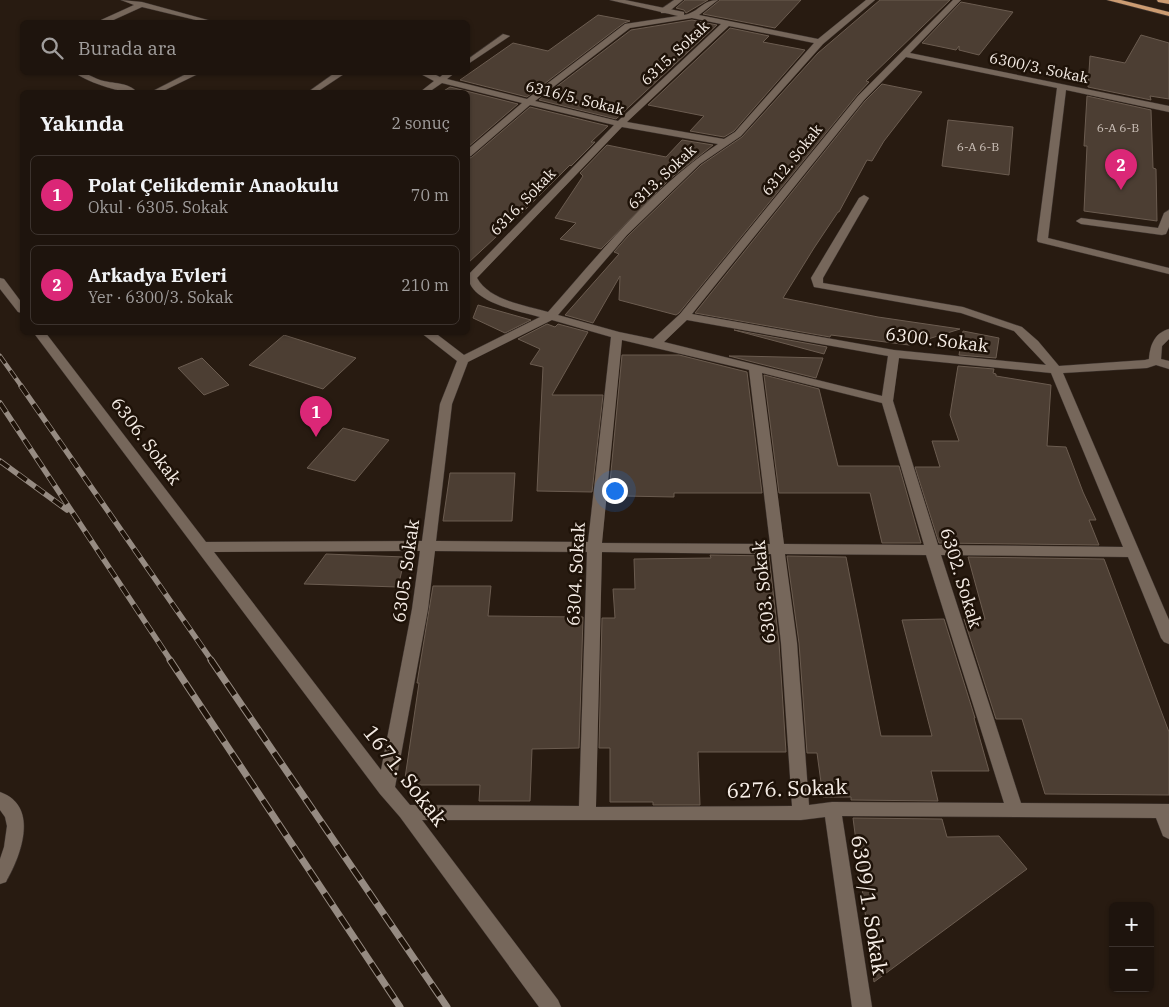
<!DOCTYPE html>
<html lang="tr">
<meta charset="utf-8">
<style>
:root{--surface:#1e140d;--page:#261d16;--text:#f1f3f6;--muted:#a19e9d;--line:#3c332e;--accent:#db2777}
body{margin:0;font-family:"IBM Plex Serif",serif;background:var(--page);color:var(--text)}
.controls{position:absolute;right:15px;bottom:15px;display:grid;overflow:hidden;border-radius:8px;box-shadow:0 1px 4px #0004}
.controls button{width:45px;height:45px;display:grid;place-items:center;padding:0;border:0;border-bottom:1px solid var(--line);background:var(--surface);color:var(--text);font:25px sans-serif}
.you{position:absolute;left:614px;top:490px;width:18px;height:18px;margin:-12px;border:4px solid #fff;border-radius:50%;background:#1a73e8;box-shadow:0 0 0 8px #1a73e833}
.badge{display:grid;place-items:center;width:32px;height:32px;border-radius:50%;background:var(--accent);color:#fff;font-size:16px;font-weight:700}
.pin{position:absolute;translate:-50% -41px;filter:drop-shadow(0 1px 2px #0008)}
.pin::after{content:'';position:absolute;top:26px;width:18px;height:15px;background:inherit;clip-path:polygon(0 0,100% 0,50% 100%)}
.list{margin:0;padding:0;list-style:none}
h2{display:flex;justify-content:space-between;align-items:center;height:65px;margin:0;padding:0 20px;font-size:21px}
h2 small{font-size:16px;font-weight:400;color:var(--muted)}
.list li{display:grid;grid-template-columns:32px 1fr auto;gap:15px;align-items:center;box-sizing:border-box;height:80px;margin:0 10px 10px;padding:0 10px;border:1px solid var(--line);border-radius:8px}
.list b{display:block;font-size:19px;white-space:nowrap}
.list p{margin:0;font-size:16px;white-space:nowrap;color:var(--muted)}
.list em{font-size:16px;font-style:normal;color:var(--muted)}
.icon{flex:none;width:28px;height:28px;fill:none;stroke:currentColor;stroke-width:2;stroke-linecap:round;stroke-linejoin:round}
.map{position:relative;flex:none;width:1169px;height:1007px;overflow:hidden}
.search{position:absolute;background:var(--surface);box-shadow:0 1px 4px #0004;left:20px;top:20px;width:450px;height:55px;display:flex;align-items:center;gap:12px;box-sizing:border-box;padding:0 18px;border-radius:8px;color:var(--muted);font-size:19px}
.panel{position:absolute;background:var(--surface);box-shadow:0 1px 4px #0004;left:20px;top:90px;width:450px;height:245px;border-radius:8px}
.map>svg:first-child{display:block}
</style>
<div class="map">
<svg width="1169" height="1007" viewBox="0 0 1169 1007">
<rect width="100%" height="100%" fill="#281b11"/>
<g fill="#4c3e33" stroke="#6b5c50">
<polygon points="685,0 708,0 686,13 684,10 676,8"/>
<polygon points="720,0 801,0 775,28 703,14"/>
<polygon points="880,0 950,0 866,81 869,82 857,95 679,313 676,315 619,300 620,276 593,323 565,315 619,254 614,252 628,236 701,165 742,137 818,53"/>
<polygon points="961,2 1013,12 979,55 959,50 959,46 956,50 922,43"/>
<polygon points="598,15 630,21 624,23 527,97 460,80 513,43 548,51"/>
<polygon points="692,20 717,25 616,119 539,100 631,30"/>
<polygon points="730,28 769,36 763,42 805,50 734,131 724,137 690,131 704,116 648,105"/>
<polygon points="1141,35 1169,43 1169,99 1150,96 1151,100 1088,87 1090,56 1125,63"/>
<polygon points="882,84 922,92 884,141 872,161 867,160 839,212 838,212 814,248 783,298 878,317 960,329 909,345 831,335 830,337 695,313 865,101"/>
<polygon points="450,87 518,104 468,147 468,92 442,92"/>
<polygon points="1087,96 1151,110 1153,168 1156,169 1157,221 1084,211 1087,146 1084,146"/>
<polygon points="530,107 608,126 591,142 595,142 571,166 570,165 525,210 468,263 468,159 472,157"/>
<polygon points="948,120 1013,127 1009,175 942,166"/>
<polygon points="682,140 713,145 670,179 601,249 560,239 576,223 555,218 583,176 580,173 607,145 666,157"/>
<polygon points="478,305 531,320 505,333 473,318"/>
<polygon points="547,324 555,327 558,324 588,332 552,395 603,395 592,492 537,491 543,367 530,364 540,349 518,339"/>
<polygon points="734,330 827,347 824,354"/>
<polygon points="963,331 999,338 996,358 959,355"/>
<polygon points="284,335 356,358 323,389 249,365"/>
<polygon points="622,355 679,355 747,372 762,493 674,493 674,497 624,496 609,493"/>
<polygon points="729,356 740,356 823,358 816,378"/>
<polygon points="202,358 229,385 204,395 178,368"/>
<polygon points="958,366 994,369 993,373 996,374 996,376 1051,385 1047,446 1066,447 1083,492 1096,520 1089,520 1099,545 939,543 915,467 940,467 932,441 959,441 950,415"/>
<polygon points="764,375 819,389 838,466 899,466 921,543 882,543 870,493 779,493"/>
<polygon points="343,428 389,440 355,481 307,468"/>
<polygon points="450,473 515,473 512,521 443,521"/>
<polygon points="326,554 405,557 398,587 304,584"/>
<polygon points="710,555 769,556 779,643 786,752 698,752 700,805 653,805 653,802 610,802 610,748 599,748 602,618 615,618 613,589 635,589 634,559 711,558"/>
<polygon points="787,556 846,557 881,736 932,736 902,620 944,619 975,718 974,718 989,771 931,771 938,801 851,800 851,797 823,797 817,753 807,753 799,643"/>
<polygon points="968,557 1104,559 1169,732 1169,795 1045,794 1022,719 996,719 964,619 985,619"/>
<polygon points="433,586 491,586 488,616 583,617 579,748 532,749 530,801 479,801 480,785 404,785 419,683 417,683"/>
<polygon points="853,818 942,819 947,837 999,836 1027,869 874,982"/>
</g>
<g fill="none" stroke-linecap="round" stroke-linejoin="round">
<g stroke="#3e342f" stroke-width="1">
<g id="service">
<polygon points="674,0 683,0 667,13 661,13 661,9"/>
<polygon points="1169,210 1169,227 1166,234 1162,235 1081,224 1076,221 1081,218 1158,228 1164,213"/>
</g>
</g>
<g stroke="#3e342f" stroke-width="1">
<g id="minor">
<polygon points="121,0 142,2 215,22 204,22 142,7 109,22 100,22 101,20 134,5"/>
<path d="M610,0H625L684,12V15C698,13 702,0 718,0L699,15L818,39L866,0H875L823,44L741,136L700,164L627,235L558,315L619,332L653,339L680,314L858,96L953,0H961L910,53L1169,106V112L1066,90L1048,238L1169,268V274L1038,242L1037,240L1057,88L906,57L864,100L692,314L894,350L1046,365L1014,331L961,313L814,287L811,278L859,198L864,195L869,198L823,278V283L963,307L1022,327L1038,341L1059,366L1145,360L1149,359C1150,346 1154,333 1169,329V339L1162,346L1161,359L1169,361V369L1156,365L1147,368L1063,373L1169,620V644L1164,642L1161,638L1128,557L941,555L1021,803L1169,804V839L1163,836L1156,818L842,816L872,1007H852L825,817L801,820H422L558,1000L561,1007H539L400,817L380,794L33,332H45L206,542L422,541L440,404L457,361L420,332H434L464,355L540,317C519,311 468,302 468,275L614,125L530,105L471,156L468,157V149L522,103L442,83L429,92H420L434,81L417,72H430L440,77L446,72H456L447,79L527,99L625,24L678,16ZM692,18L721,24L618,121L535,101L630,28ZM729,26L814,43L735,132L724,139L627,122ZM622,127L718,144C652,188 600,253 548,312C525,305 490,301 477,278ZM552,320L611,337L588,542L436,541L452,404L468,362ZM687,320L888,356L882,396L664,342ZM622,340L749,370L770,544L602,543ZM899,358L1051,373L1123,547L938,545L893,401ZM762,373L882,403L924,545L784,544ZM420,551L412,609L381,770L214,552ZM435,551L587,552L579,806L410,805L395,787L428,609ZM602,552L771,554L781,643L792,806L596,807ZM785,554L926,555L1004,803L832,802L809,805L797,643Z"/>
<polygon points="503,34 510,36 468,64 468,59"/>
<path d="M74,72C87,72 89,76 100,80C113,84 128,82 137,92C123,94 86,82 74,72Z"/>
<polygon points="190,72 202,72 161,92 151,92"/>
<polygon points="336,72 347,72 317,92 308,92"/>
<polygon points="0,278 4,279 22,303 22,313 18,312 0,289"/>
</g>
</g>
<g stroke="#3e342f" stroke-width="1">
<path id="tertiary" d="M0,792C40,806 21,856 6,882L0,884V859L4,847L7,826L5,817L0,810Z"/>
</g>
<g stroke="#3e342f" stroke-width="1">
<g id="trunk">
<polygon points="1107,0 1121,0 1169,12 1169,16"/>
<polygon points="1157,0 1169,0 1169,4 1158,2"/>
</g>
</g>
<use href="#service" fill="#76675b" fill-rule="evenodd"/>
<use href="#minor" fill="#76675b" fill-rule="evenodd"/>
<use href="#tertiary" fill="#76675b" fill-rule="evenodd"/>
<use href="#trunk" fill="#cc9c72" fill-rule="evenodd"/>
<g stroke="#968b82" stroke-width="4.5">
<polyline id="rail-far2" points="0,356 22,387"/>
</g>
<g stroke="#968b82" stroke-width="5.5">
<g id="rail-far1">
<polyline points="21,386 212,661"/>
<polyline points="0,403 171,661"/>
<polyline points="0,461 67,510"/>
</g>
</g>
<g stroke="#968b82" stroke-width="7">
<g id="rail">
<polyline points="170,660 400,1007"/>
<polyline points="211,660 447,1007"/>
</g>
</g>
<use href="#rail-far2" stroke="#1e1208" stroke-width="3" stroke-dasharray="9" stroke-linecap="butt"/>
<use href="#rail-far1" stroke="#1e1208" stroke-width="4" stroke-dasharray="11" stroke-linecap="butt"/>
<use href="#rail" stroke="#1e1208" stroke-width="5" stroke-dasharray="14" stroke-linecap="butt"/>
</g>
<g text-anchor="middle" stroke-width="5" stroke-linejoin="round" paint-order="stroke">
<g font-size="12" fill="#ccc1b9">
<text x="1118" y="132">6-A 6-B</text>
<text x="978" y="151">6-A 6-B</text>
</g>
<g font-size="15" fill="#f6ede6" stroke="#1e1208">
<text transform="translate(675 53) rotate(-43)" y="5">6315. Sokak</text>
<text transform="translate(1039 68) rotate(12)" y="5">6300/3. Sokak</text>
<text transform="translate(575 98) rotate(14)" y="5">6316/5. Sokak</text>
<text transform="translate(792 160) rotate(-51)" y="5">6312. Sokak</text>
<text transform="translate(662 177) rotate(-43)" y="5">6313. Sokak</text>
<text transform="translate(523 202) rotate(-46)" y="5">6316. Sokak</text>
</g>
<g font-size="18" fill="#f6ede6" stroke="#1e1208">
<text transform="translate(937 340) rotate(7)" y="6">6300. Sokak</text>
<text transform="translate(146 441) rotate(53)" y="6">6306. Sokak</text>
<text transform="translate(406 571) rotate(-82)" y="6">6305. Sokak</text>
<text transform="translate(576 574) rotate(-87)" y="6">6304. Sokak</text>
<text transform="translate(961 578) rotate(73)" y="6">6302. Sokak</text>
<text transform="translate(764 592) rotate(-96)" y="6">6303. Sokak</text>
</g>
<g font-size="21" fill="#f6ede6" stroke="#1e1208">
<text transform="translate(405 776) rotate(52)" y="7">1671. Sokak</text>
<text transform="translate(787 789) rotate(-2)" y="7">6276. Sokak</text>
<text transform="translate(869 905) rotate(81)" y="7">6309/1. Sokak</text>
</g>
</g>
</svg>
<div class="controls">
<button>+</button>
<button>−</button>
</div>
<div class="you"></div>
<div class="pin badge" style="left:316px;top:437px">1</div>
<div class="pin badge" style="left:1121px;top:190px">2</div>
<div class="search"><svg class="icon" aria-label="search" viewBox="0 0 24 24"><circle cx="10" cy="10" r="6"/><path d="M15 15l6 6"/></svg>Burada ara</div>
<section class="panel">
<h2>Yakında<small>2 sonuç</small></h2>
<ul class="list">
<li><span class="badge">1</span><div><b>Polat Çelikdemir Anaokulu</b><p>Okul · 6305. Sokak</p></div><em>70 m</em></li>
<li><span class="badge">2</span><div><b>Arkadya Evleri</b><p>Yer · 6300/3. Sokak</p></div><em>210 m</em></li>
</ul>
</section>
</div>
